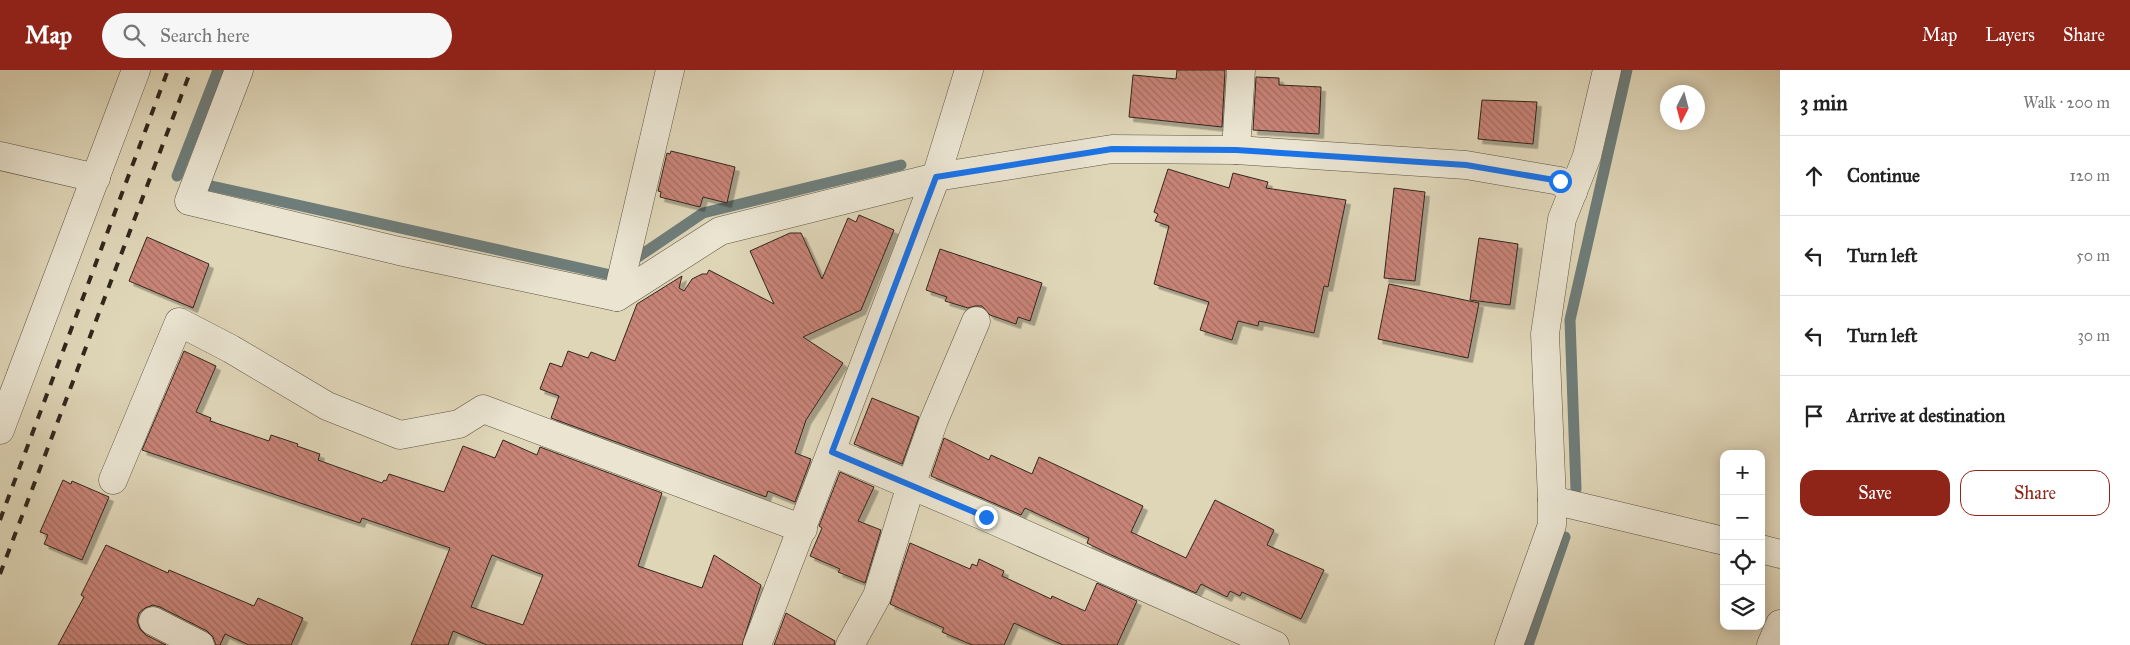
<!DOCTYPE html>
<meta charset="utf-8">
<style>
:root{--surface:#fff;--page:#f6f6f6;--text:#222;--muted:#767676;--line:#e0e0e0;--accent:#8f2418}
body{margin:0;font-family:"IM FELL Great Primer",serif;background:var(--page);color:var(--text)}
.controls{position:absolute;right:15px;bottom:15px;display:grid;overflow:hidden;border-radius:10px;box-shadow:0 2px 12px #0003}
.controls button{width:45px;height:45px;display:grid;place-items:center;padding:0;border:0;border-bottom:1px solid var(--line);background:var(--surface);color:var(--text);font:25px sans-serif}
.compass{position:absolute;left:1660px;top:15px;width:45px;height:45px;border-radius:50%;background:var(--surface);box-shadow:0 2px 12px #0003;rotate:186deg}
.stop{position:absolute;width:15px;height:15px;margin:-11px;border:4px solid #1a73e8;border-radius:50%;background:#fff}
.stop.end{background:#1a73e8;border-color:#fff;box-shadow:0 1px 5px #0008}
.list{margin:0;padding:0;list-style:none}
h2{display:flex;justify-content:space-between;align-items:center;height:65px;margin:0;padding:0 20px;font-size:21px}
h2 small{font-size:16px;font-weight:400;color:var(--muted)}
.list li{display:grid;grid-template-columns:32px 1fr auto;gap:15px;align-items:center;box-sizing:border-box;height:80px;padding:0 20px;border-top:1px solid var(--line)}
.list b{display:block;font-size:19px;white-space:nowrap}
.list em{font-size:16px;font-style:normal;color:var(--muted)}
.actions{display:flex;gap:10px;padding:15px 20px}
.actions a{flex:1;padding:11px 0;border:1px solid var(--accent);border-radius:15px;text-align:center;font-size:18px;color:var(--accent)}
.actions .main{background:var(--accent);color:#fff}
.icon{flex:none;width:28px;height:28px;fill:none;stroke:currentColor;stroke-width:2;stroke-linecap:round;stroke-linejoin:round}
.map{position:relative;flex:none;width:1780px;height:575px;overflow:hidden}
header{display:flex;align-items:center;gap:30px;box-sizing:border-box;height:70px;padding:0 25px;background:var(--accent);color:#fff}
header strong{font-size:24px}
nav{display:flex;gap:28px;margin-inline-start:auto;font-size:18px}
.search{width:350px;height:45px;background:var(--page);display:flex;align-items:center;gap:12px;box-sizing:border-box;padding:0 18px;border-radius:28px;color:var(--muted);font-size:19px}
main{display:flex}
aside{flex:1;background:var(--surface)}
.map>svg:first-child{display:block}
</style>
<header>
<strong>Map</strong>
<div class="search"><svg class="icon" aria-label="search" viewBox="0 0 24 24"><circle cx="10" cy="10" r="6"/><path d="M15 15l6 6"/></svg>Search here</div>
<nav><a>Map</a><a>Layers</a><a>Share</a></nav>
</header>
<main>
<div class="map">
<svg width="1780" height="575" viewBox="0 0 1780 575">
<defs>
<pattern id="building-back-hatch" width="6" height="6" patternUnits="userSpaceOnUse" patternTransform="scale(1.25)"><rect width="6" height="6" fill="#c98478"/><path d="M-1 5l2 2M0 0l6 6M5-1l2 2" fill="none" stroke="#a46c62"/></pattern>
<filter id="shadow"><feDropShadow dx="4.5" dy="4.5" stdDeviation="0" flood-color="#0004"/></filter>
</defs>
<rect width="100%" height="100%" fill="#dfd6b8"/>
<filter id="stains"><feTurbulence type="fractalNoise" baseFrequency=".004" numOctaves="4"/><feColorMatrix values="0 0 0 0 .2 0 0 0 0 .09 0 0 0 0 .02 0 0 0 .5 -.17"/></filter>
<radialGradient id="worn" r=".72"><stop offset=".6" stop-color="#630" stop-opacity="0"/><stop offset="1" stop-color="#630" stop-opacity=".3"/></radialGradient>
<g fill="none" stroke-linecap="round" stroke-linejoin="round">
<g stroke="#6e7d7a" stroke-width="11">
<polyline points="177,106 218,0"/>
<polyline points="207,115 611,205"/>
<polyline points="638,187 703,143 901,95"/>
<polyline points="1576,419 1570,250 1627,0"/>
<polyline points="1528,575 1565,467"/>
</g>
</g>
<g fill="url(#building-back-hatch)" stroke="#31271c" fill-rule="evenodd" filter="url(#shadow)">
<polygon points="1177,0 1225,0 1222,57 1129,47 1133,5 1176,9"/>
<polygon points="1256,7 1279,8 1279,15 1321,17 1319,64 1253,60"/>
<polygon points="1482,30 1537,32 1533,74 1478,69"/>
<polygon points="671,81 735,97 727,133 703,127 700,137 660,127 661,122 658,121 667,83 670,84"/>
<polygon points="1168,99 1229,118 1233,103 1268,112 1266,118 1346,130 1328,217 1324,216 1314,263 1259,251 1258,256 1238,251 1232,270 1200,260 1209,232 1154,214 1169,156 1155,151 1158,144 1154,142"/>
<polygon points="1394,118 1425,122 1415,211 1384,208"/>
<polygon points="859,145 894,160 861,240 803,267 843,293 806,350 795,383 811,389 795,432 768,421 766,427 551,348 559,326 540,319 550,293 562,297 568,281 588,288 591,282 615,291 637,234 682,206 679,218 684,221 692,209 702,204 707,204 709,200 774,234 750,181 790,163 801,163 822,209 848,148 856,152"/>
<polygon points="147,167 209,194 193,238 129,211"/>
<polygon points="1479,168 1518,174 1510,235 1470,230"/>
<polygon points="940,179 1042,213 1030,251 1018,247 1016,254 990,245 982,236 975,236 968,238 945,231 947,227 926,220"/>
<polygon points="1389,214 1479,233 1468,288 1378,269"/>
<path d="M184,281L216,296L196,342L211,348L210,351L269,371L271,365L298,374L297,376L320,384L318,390L382,413L384,410L386,411L389,404L444,422L463,376L495,388L503,370L537,385L540,377L662,423L638,496L702,518L714,485L761,515L742,575H487L453,561L448,575H411L450,478L362,448L360,453L142,380ZM492,485L543,505L523,555L471,537Z"/>
<polygon points="872,328 919,347 902,394 854,374"/>
<polygon points="944,368 989,390 991,385 1032,404 1039,387 1143,436 1131,462 1186,488 1215,430 1274,460 1267,475 1324,500 1301,549 1242,522 1240,526 1230,521 1227,527 1201,514 1196,523 1109,484 1087,473 1089,468 1025,438 1021,445 931,406"/>
<polygon points="840,402 874,417 858,451 881,460 865,513 838,502 840,499 810,486 822,458 819,456"/>
<polygon points="63,410 71,414 72,411 109,427 82,490 44,474 48,465 40,462"/>
<polygon points="910,473 970,499 972,494 977,496 979,489 1004,501 1002,506 1051,529 1052,526 1085,541 1097,513 1137,531 1117,575 1063,575 1014,553 1004,575 972,575 942,562 944,558 890,534"/>
<polygon points="106,475 168,503 169,500 254,536 258,528 303,548 291,575 249,575 225,564 220,575 216,575 213,567 207,561 160,537 153,535 145,538 139,543 137,551 140,559 146,565 166,575 58,575 84,527 81,525"/>
<polygon points="786,543 835,571 834,575 774,575"/>
</g>
<g fill="none" stroke-linecap="round" stroke-linejoin="round">
<g stroke="#5c5343" stroke-width="29">
<g id="minor">
<polyline points="239,0 189,131 399,181 617,227 720,161 936,107 1112,79 1236,80 1466,95 1560,111 1573,122"/>
<polyline points="1607,0 1587,86 1562,149 1545,264 1552,430 1724,471"/>
<polyline points="1236,80 1241,0"/>
<polyline points="0,86 96,108"/>
<polyline points="617,227 670,0"/>
<polyline points="0,360 136,0"/>
<polyline points="832,382 986,447 1275,575"/>
<polyline points="113,410 179,252 231,279 327,336 400,365 459,354 483,339 803,459"/>
<polyline points="1761,479 1780,484"/>
<polyline points="153,551 200,575"/>
<polyline points="757,575 936,107 969,0"/>
<polyline points="850,575 877,526 911,415 934,350 976,251"/>
<polyline points="1509,575 1552,455 1552,430"/>
<polyline points="1771,575 1780,554"/>
</g>
</g>
<use href="#minor" stroke="#eae4d1" stroke-width="28"/>
<g stroke="#31271c" stroke-width="4" stroke-dasharray="9 9" stroke-linecap="butt">
<polyline points="0,450 168,0"/>
<polyline points="0,504 191,0"/>
</g>
</g>
<g fill="none" stroke-linecap="round" stroke-linejoin="round">
<polyline stroke="#1a73e8" stroke-width="6" points="986,447 832,382 936,107 1112,79 1236,80 1466,95 1560,111"/>
</g>
<rect width="100%" height="100%" filter="url(#stains)"/>
<rect width="100%" height="100%" fill="url(#worn)"/>
</svg>
<div class="controls">
<button>+</button>
<button>−</button>
<button><svg class="icon" aria-label="locate" viewBox="0 0 24 24"><circle cx="12" cy="12" r="6"/><path d="M12 2v4M12 18v4M2 12h4M18 12h4"/></svg></button>
<button><svg class="icon" aria-label="layers" viewBox="0 0 24 24"><path d="M12 4l9 5-9 5-9-5zM3 14l9 5 9-5"/></svg></button>
</div>
<svg class="compass" viewBox="-18 -18 36 36"><path d="M0-13l5 13h-10z" fill="#e53935"/><path d="M0 13l5-13h-10z" fill="#767676"/></svg>
<div class="stop" style="left:1560px;top:111px"></div>
<div class="stop end" style="left:986px;top:447px"></div>
</div>
<aside>
<h2>3 min<small>Walk · 200 m</small></h2>
<ul class="list">
<li><svg class="icon" aria-label="ahead" viewBox="0 0 24 24"><path d="M12 20V5M6 11l6-6 6 6"/></svg><div><b>Continue</b></div><em>120 m</em></li>
<li><svg class="icon" aria-label="left" viewBox="0 0 24 24"><path d="M17 20v-9H6M10 6l-5 5 5 5"/></svg><div><b>Turn left</b></div><em>50 m</em></li>
<li><svg class="icon" aria-label="left" viewBox="0 0 24 24"><path d="M17 20v-9H6M10 6l-5 5 5 5"/></svg><div><b>Turn left</b></div><em>30 m</em></li>
<li><svg class="icon" aria-label="arrive" viewBox="0 0 24 24"><path d="M6 21V4h12l-3 4 3 4H6"/></svg><div><b>Arrive at destination</b></div></li>
</ul>
<div class="actions"><a class="main">Save</a><a>Share</a></div>
</aside>
</main>
